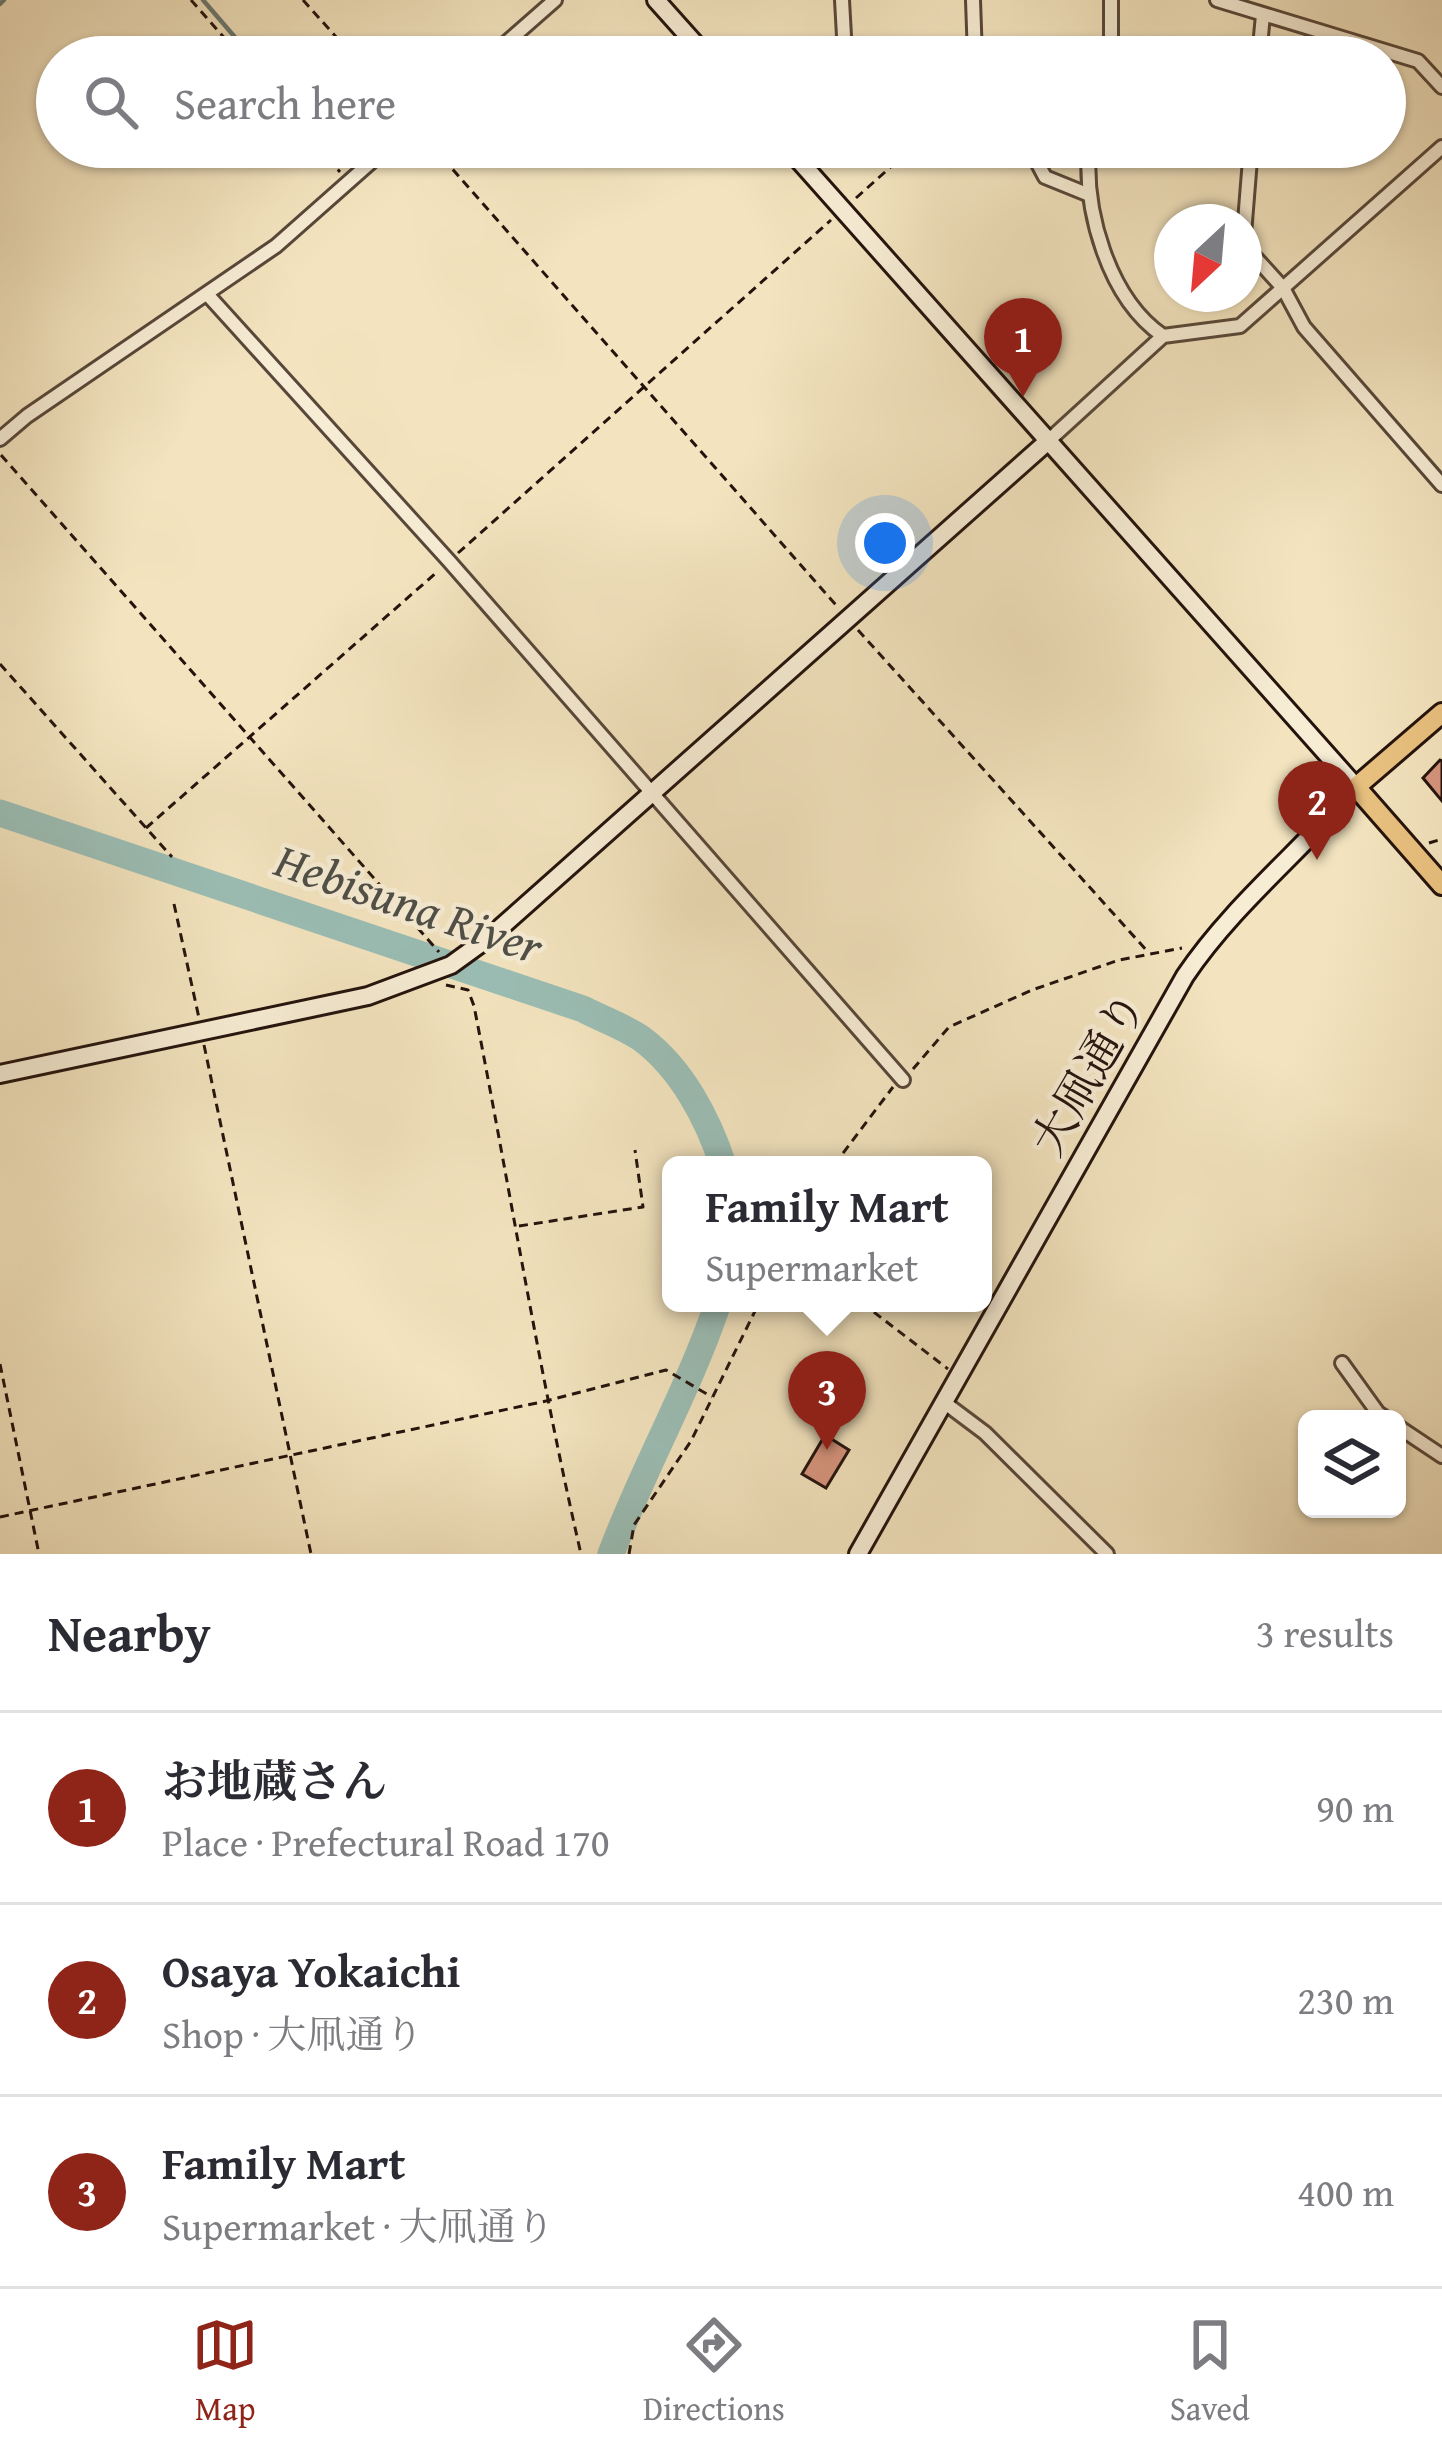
<!DOCTYPE html>
<meta charset="utf-8">
<style>
:root{--surface:#fff;--page:#f7f7f7;--text:#2b2b33;--muted:#7c7c81;--line:#e1e1e2;--accent:#8f2418}
body{margin:0;font-family:"Gentium Book Plus","Noto Serif JP",serif;background:var(--page);color:var(--text)}
.controls{position:absolute;right:36px;bottom:36px;display:grid;overflow:hidden;border-radius:18px;box-shadow:0 3px 9px #0004}
.controls button{width:108px;height:108px;display:grid;place-items:center;padding:0;border:0;border-bottom:3px solid var(--line);background:var(--surface);color:var(--text);font:60px sans-serif}
.compass{position:absolute;left:1154px;top:204px;width:108px;height:108px;border-radius:50%;background:var(--surface);box-shadow:0 3px 9px #0004;rotate:206deg}
.you{position:absolute;left:885px;top:543px;width:42px;height:42px;margin:-30px;border:9px solid #fff;border-radius:50%;background:#1a73e8;box-shadow:0 0 0 18px #1a73e833}
.badge{display:grid;place-items:center;width:78px;height:78px;border-radius:50%;background:var(--accent);color:#fff;font-size:39px;font-weight:700}
.pin{position:absolute;translate:-50% -99px;filter:drop-shadow(0 3px 6px #0008)}
.pin::after{content:'';position:absolute;top:63px;width:42px;height:36px;background:inherit;clip-path:polygon(0 0,100% 0,50% 100%)}
.popup{position:absolute;left:662px;top:1156px;width:330px;height:156px;box-sizing:border-box;display:grid;place-content:center;border-radius:18px;background:var(--surface);filter:drop-shadow(0 3px 9px #0005);font-size:39px;white-space:nowrap;color:var(--muted)}
.popup b{font-size:45px;color:var(--text)}
.popup::after{content:'';position:absolute;left:50%;top:100%;margin-left:-24px;border:24px solid transparent;border-top-color:var(--surface)}
.list{margin:0;padding:0;list-style:none}
h2{display:flex;justify-content:space-between;align-items:center;height:156px;margin:0;padding:0 48px;font-size:51px}
h2 small{font-size:39px;font-weight:400;color:var(--muted)}
.list li{display:grid;grid-template-columns:78px 1fr auto;gap:36px;align-items:center;box-sizing:border-box;height:192px;padding:0 48px;border-top:3px solid var(--line)}
.list b{display:block;font-size:45px;white-space:nowrap}
.list p{margin:0;font-size:39px;white-space:nowrap;color:var(--muted)}
.list em{font-size:39px;font-style:normal;color:var(--muted)}
.icon{flex:none;width:66px;height:66px;fill:none;stroke:currentColor;stroke-width:2;stroke-linecap:round;stroke-linejoin:round}
.map{position:relative;flex:none;width:1442px;height:1554px;overflow:hidden}
.search{position:absolute;background:var(--surface);box-shadow:0 3px 9px #0004;left:36px;right:36px;top:36px;height:132px;display:flex;align-items:center;gap:30px;box-sizing:border-box;padding:0 42px;border-radius:66px;color:var(--muted);font-size:45px}
.sheet{height:732px;background:var(--surface)}
nav{display:flex;justify-content:space-around;align-items:center;box-sizing:border-box;height:168px;border-top:3px solid var(--line);background:var(--surface);font-size:33px;color:var(--muted)}
nav a{display:grid;justify-items:center;gap:6px}
nav .on{color:var(--accent)}
.map>svg:first-child{display:block}
</style>
<div class="map">
<svg width="1442" height="1554" viewBox="0 0 1442 1554">
<rect width="100%" height="100%" fill="#f3e4bf"/>
<filter id="stains"><feTurbulence type="fractalNoise" baseFrequency=".00167" numOctaves="4"/><feColorMatrix values="0 0 0 0 .2 0 0 0 0 .09 0 0 0 0 .02 0 0 0 .5 -.17"/></filter>
<radialGradient id="worn" r=".72"><stop offset=".6" stop-color="#630" stop-opacity="0"/><stop offset="1" stop-color="#630" stop-opacity=".3"/></radialGradient>
<g fill="none" stroke-linecap="round" stroke-linejoin="round">
<g stroke="#6b7a72" stroke-width="4.5">
<polyline points="203,0 252,57"/>
<polyline points="0,4 4,0"/>
<polyline points="329,147 344,164"/>
</g>
<g stroke="#9bbeb5" stroke-width="27">
<path d="M0,813L583,1009C602,1019 625,1027 642,1039C682,1069 708,1119 723,1165"/>
<path d="M611,1554C643,1469 689,1389 718,1303"/>
</g>
</g>
<g fill="#d7957e" stroke="#24130d" stroke-width="3">
<polygon points="1440,760 1442,761 1442,801 1423,778"/>
<polygon points="825,1435 849,1450 826,1488 802,1474"/>
</g>
<g fill="none" stroke-linecap="round" stroke-linejoin="round">
<g stroke="#58473a" stroke-width="18">
<g id="street">
<polyline points="973,0 975,57"/>
<polyline points="1217,0 1418,61 1442,87"/>
<polyline points="490,57 555,0"/>
<polyline points="839,57 844,36 842,0"/>
<polyline points="1111,57 1111,0"/>
<polyline points="1259,57 1263,15"/>
<polyline points="1013,147 1036,160 1045,177 1087,194"/>
<path d="M1089,147C1084,211 1108,298 1163,336"/>
<polyline points="1244,234 1251,147"/>
<polyline points="1244,245 1283,288 1304,327 1442,485"/>
<polyline points="207,294 449,561 903,1080"/>
<polyline points="0,439 27,416 276,246 388,147"/>
<polyline points="1047,442 1163,336 1240,326 1442,147"/>
<polyline points="1342,1363 1378,1413 1387,1419"/>
<polyline points="945,1403 985,1433 1107,1554"/>
<polyline points="1397,1426 1442,1456"/>
</g>
</g>
<g stroke="#24130d" stroke-width="22">
<g id="secondary">
<polyline points="656,0 707,57"/>
<path d="M787,147L1356,787C1301,851 1232,906 1185,976L858,1554"/>
<polyline points="0,1074 368,996 451,965 491,936 1047,442"/>
</g>
</g>
<g stroke="#24130d" stroke-width="24">
<polyline id="primary" points="1442,713 1356,787 1442,885"/>
</g>
<g stroke="#24130d" stroke-width="3" stroke-dasharray="9 6" stroke-linecap="butt">
<polyline points="191,0 241,57"/>
<polyline points="303,0 354,57"/>
<polyline points="318,147 340,172"/>
<polyline points="433,147 836,605"/>
<polyline points="856,198 913,147"/>
<polyline points="1,455 439,952"/>
<polyline points="458,553 831,220"/>
<polyline points="858,630 1148,952"/>
<polyline points="0,664 172,857"/>
<polyline points="146,828 437,572"/>
<polyline points="1429,843 1442,839"/>
<polyline points="174,904 199,1018"/>
<path d="M446,985L468,990L474,1006C510,1189 539,1372 581,1554"/>
<polyline points="204,1045 311,1554"/>
<polyline points="913,1069 949,1027 1032,990 1119,960 1182,948"/>
<polyline points="834,1165 893,1087"/>
<polyline points="519,1226 643,1207 635,1150"/>
<polyline points="862,1303 948,1369"/>
<polyline points="0,1364 39,1554"/>
<polyline points="0,1517 546,1401 666,1370 712,1397"/>
<polyline points="629,1554 634,1525 691,1441 759,1303"/>
</g>
<use href="#street" stroke="#f7edd5" stroke-width="12"/>
<use href="#secondary" stroke="#f7edd5" stroke-width="16"/>
<use href="#primary" stroke="#eac280" stroke-width="18"/>
</g>
<g text-anchor="middle" stroke-width="9" stroke-linejoin="round" paint-order="stroke">
<g font-size="45" fill="#24130d" stroke="#f7edd5">
<text transform="translate(1088 1073) rotate(-60)" y="16">大凧通り</text>
</g>
<g font-size="48" font-style="italic" fill="#4e4f48" stroke="#f7edd5">
<text transform="translate(409 903) rotate(19)" y="17">Hebisuna River</text>
</g>
</g>
<rect width="100%" height="100%" filter="url(#stains)"/>
<rect width="100%" height="100%" fill="url(#worn)"/>
</svg>
<div class="controls">
<button><svg class="icon" aria-label="layers" viewBox="0 0 24 24"><path d="M12 4l9 5-9 5-9-5zM3 14l9 5 9-5"/></svg></button>
</div>
<svg class="compass" viewBox="-18 -18 36 36"><path d="M0-13l5 13h-10z" fill="#e53935"/><path d="M0 13l5-13h-10z" fill="#7c7c81"/></svg>
<div class="you"></div>
<div class="pin badge" style="left:1023px;top:397px">1</div>
<div class="pin badge" style="left:1317px;top:860px">2</div>
<div class="pin badge" style="left:827px;top:1450px">3</div>
<div class="popup"><b>Family Mart</b>Supermarket</div>
<div class="search"><svg class="icon" aria-label="search" viewBox="0 0 24 24"><circle cx="10" cy="10" r="6"/><path d="M15 15l6 6"/></svg>Search here</div>
</div>
<section class="sheet">
<h2>Nearby<small>3 results</small></h2>
<ul class="list">
<li><span class="badge">1</span><div><b>お地蔵さん</b><p>Place · Prefectural Road 170</p></div><em>90 m</em></li>
<li><span class="badge">2</span><div><b>Osaya Yokaichi</b><p>Shop · 大凧通り</p></div><em>230 m</em></li>
<li><span class="badge">3</span><div><b>Family Mart</b><p>Supermarket · 大凧通り</p></div><em>400 m</em></li>
</ul>
</section>
<nav>
<a class="on"><svg class="icon" aria-label="map" viewBox="0 0 24 24"><path d="M3 6l6-2 6 2 6-2v14l-6 2-6-2-6 2zM9 4v14M15 6v14"/></svg>Map</a>
<a><svg class="icon" aria-label="directions" viewBox="0 0 24 24"><path d="M12 3l9 9-9 9-9-9zM9 14v-3h6M13 9l2 2-2 2"/></svg>Directions</a>
<a><svg class="icon" aria-label="saved" viewBox="0 0 24 24"><path d="M7 4h10v16l-5-4-5 4z"/></svg>Saved</a>
</nav>
